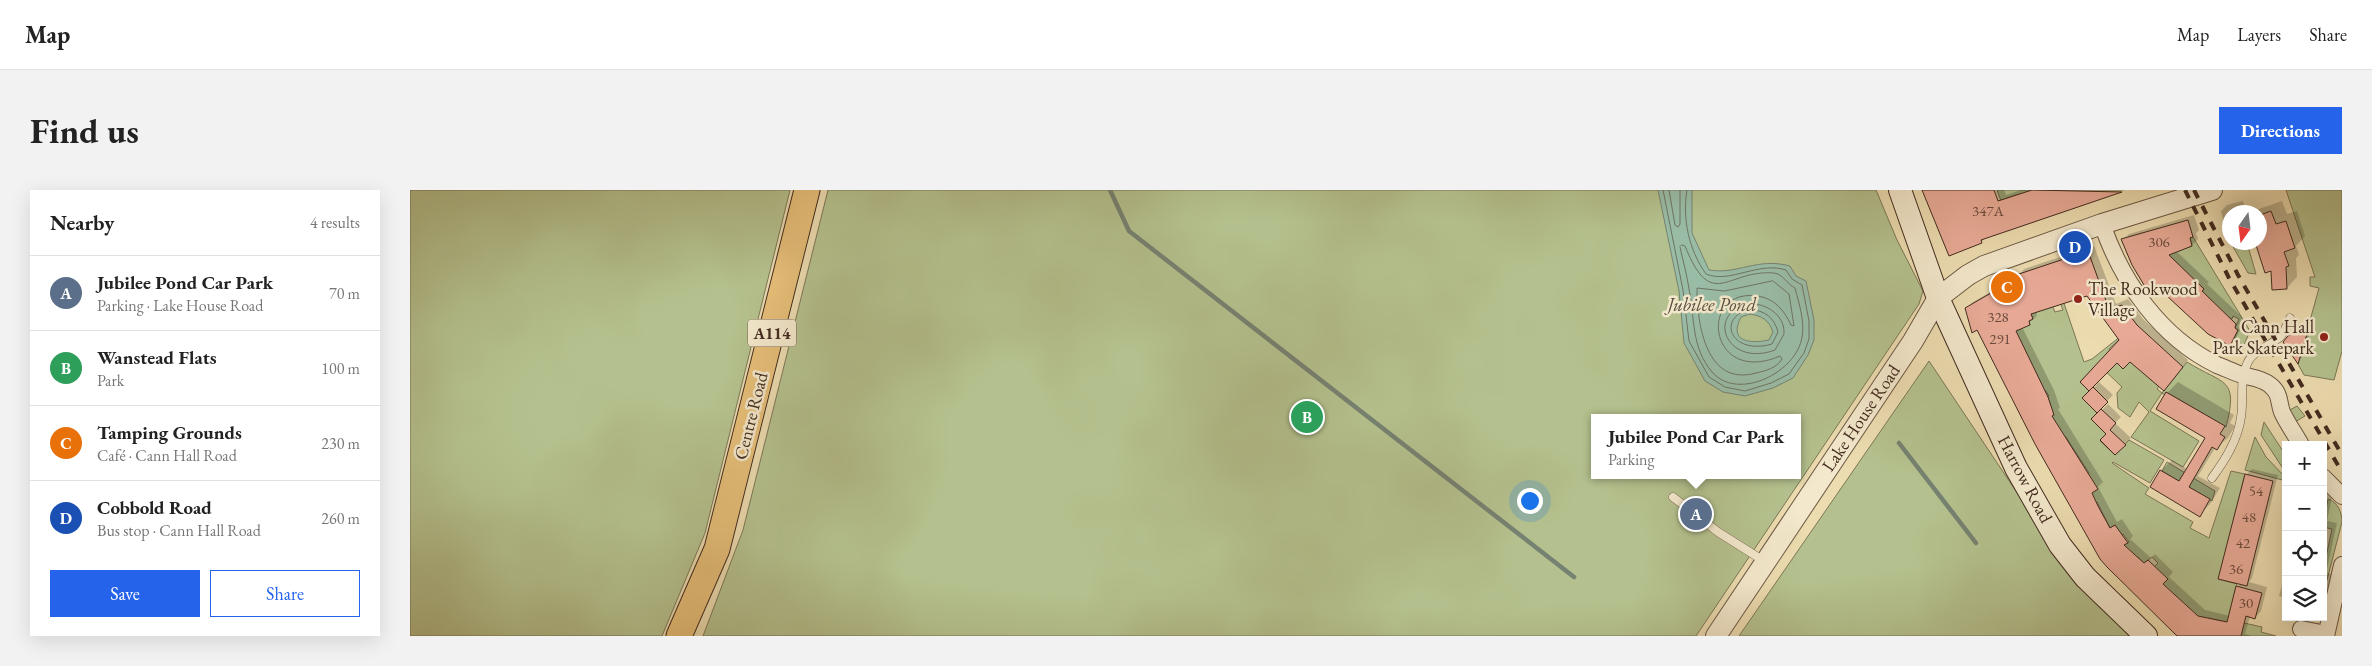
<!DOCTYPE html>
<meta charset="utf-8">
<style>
:root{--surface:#fff;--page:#f2f2f2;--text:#222;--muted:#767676;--line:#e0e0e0;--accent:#2563eb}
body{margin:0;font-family:"EB Garamond",serif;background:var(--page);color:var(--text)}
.controls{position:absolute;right:15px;bottom:15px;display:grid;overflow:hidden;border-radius:0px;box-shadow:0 5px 20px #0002}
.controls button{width:45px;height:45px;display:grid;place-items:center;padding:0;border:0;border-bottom:1px solid var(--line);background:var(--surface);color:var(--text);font:25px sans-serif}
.compass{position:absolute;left:1812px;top:15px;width:45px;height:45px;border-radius:50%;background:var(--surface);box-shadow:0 5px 20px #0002;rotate:194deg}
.you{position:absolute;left:1119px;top:310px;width:18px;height:18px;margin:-12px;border:4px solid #fff;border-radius:50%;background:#1a73e8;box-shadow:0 0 0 8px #1a73e833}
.badge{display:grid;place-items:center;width:32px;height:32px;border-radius:50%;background:var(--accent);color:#fff;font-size:16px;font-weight:700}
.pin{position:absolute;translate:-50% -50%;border:2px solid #fff;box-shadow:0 1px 5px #0006}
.popup{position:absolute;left:1181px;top:224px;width:210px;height:65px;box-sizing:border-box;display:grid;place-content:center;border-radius:0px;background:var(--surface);filter:drop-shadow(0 1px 4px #0005);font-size:16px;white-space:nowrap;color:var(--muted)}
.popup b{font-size:19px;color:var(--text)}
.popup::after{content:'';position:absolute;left:50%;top:100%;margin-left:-10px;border:10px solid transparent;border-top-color:var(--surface)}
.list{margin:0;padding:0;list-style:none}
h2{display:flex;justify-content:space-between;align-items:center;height:65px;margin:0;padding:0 20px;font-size:21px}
h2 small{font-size:16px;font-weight:400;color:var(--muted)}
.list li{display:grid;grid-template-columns:32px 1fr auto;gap:15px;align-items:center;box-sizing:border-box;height:75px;padding:0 20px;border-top:1px solid var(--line)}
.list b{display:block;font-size:19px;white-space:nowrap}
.list p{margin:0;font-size:16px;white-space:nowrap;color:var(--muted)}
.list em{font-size:16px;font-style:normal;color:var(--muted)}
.actions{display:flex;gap:10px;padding:15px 20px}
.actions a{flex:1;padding:11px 0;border:1px solid var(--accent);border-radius:0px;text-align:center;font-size:18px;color:var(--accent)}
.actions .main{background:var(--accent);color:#fff}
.icon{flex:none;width:28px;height:28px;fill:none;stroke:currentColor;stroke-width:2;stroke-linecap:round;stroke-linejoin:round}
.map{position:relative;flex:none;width:1932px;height:446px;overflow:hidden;border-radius:0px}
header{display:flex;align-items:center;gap:30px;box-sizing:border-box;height:70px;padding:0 25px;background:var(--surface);border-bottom:1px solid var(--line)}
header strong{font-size:24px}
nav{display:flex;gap:28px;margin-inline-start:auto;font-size:18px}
.intro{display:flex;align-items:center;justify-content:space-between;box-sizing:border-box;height:120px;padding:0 30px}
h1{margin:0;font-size:35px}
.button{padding:12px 22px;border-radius:0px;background:var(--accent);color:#fff;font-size:18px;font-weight:700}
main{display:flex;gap:30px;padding:0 30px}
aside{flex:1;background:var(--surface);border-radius:0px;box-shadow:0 5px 20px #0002}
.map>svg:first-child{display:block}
</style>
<header>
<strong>Map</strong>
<nav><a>Map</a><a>Layers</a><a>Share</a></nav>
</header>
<div class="intro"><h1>Find us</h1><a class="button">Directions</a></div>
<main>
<aside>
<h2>Nearby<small>4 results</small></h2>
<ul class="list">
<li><span class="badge" style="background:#5c6f8a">A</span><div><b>Jubilee Pond Car Park</b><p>Parking · Lake House Road</p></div><em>70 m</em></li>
<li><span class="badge" style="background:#2e9e5b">B</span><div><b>Wanstead Flats</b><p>Park</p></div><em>100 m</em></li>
<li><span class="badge" style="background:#e8710a">C</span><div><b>Tamping Grounds</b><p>Café · Cann Hall Road</p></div><em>230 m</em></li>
<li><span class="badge" style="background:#1a4fb4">D</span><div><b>Cobbold Road</b><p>Bus stop · Cann Hall Road</p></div><em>260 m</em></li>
</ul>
<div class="actions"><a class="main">Save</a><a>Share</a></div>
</aside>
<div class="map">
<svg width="1932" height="446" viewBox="0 0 1932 446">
<rect width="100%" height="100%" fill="#ecdcb0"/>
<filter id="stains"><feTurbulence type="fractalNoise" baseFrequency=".004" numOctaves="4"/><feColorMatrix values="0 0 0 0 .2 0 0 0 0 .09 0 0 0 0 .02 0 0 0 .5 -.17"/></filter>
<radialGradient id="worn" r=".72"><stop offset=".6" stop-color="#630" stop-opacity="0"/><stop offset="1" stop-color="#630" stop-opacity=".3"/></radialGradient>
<g fill="#b4c18e" stroke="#7b7656" fill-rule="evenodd">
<polygon points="0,0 380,0 295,343 252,446 0,446"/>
<path d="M418,0H1466L1487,50L1513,101L1509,114L1286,446H293L333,340ZM1185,228H1387V285H1185Z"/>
<polygon points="1587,0 1631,0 1634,9 1613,16 1609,4 1594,9 1595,22"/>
<polygon points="1876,0 1932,0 1932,161 1924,190 1894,185 1888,174 1909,98 1900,96 1900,87 1905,87"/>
<polygon points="1783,47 1840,141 1834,155 1823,150 1828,140 1825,138 1829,129 1823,126 1822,129 1786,108 1794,99 1782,88 1772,97 1732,72 1782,56 1780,48"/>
<polygon points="1821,53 1837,53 1846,84 1838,83"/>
<path d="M1646,90L1674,172L1682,169L1726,134L1699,159L1713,179L1723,169L1737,186L1740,183L1756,186L1747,199L1752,203L1777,172C1814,195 1829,187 1816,237L1756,202L1755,205L1752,203L1740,221L1789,251L1773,277L1721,247L1739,222L1729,212L1720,227L1708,218L1707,203L1712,197L1688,174L1670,192L1679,201L1672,208L1687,223L1681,229L1696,244L1690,251L1705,265L1719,250L1754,270L1740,293L1703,272L1702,273L1739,298L1735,304L1783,332L1780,338L1799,348L1821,281L1835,284L1809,389L1827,394L1820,422L1834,433L1852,437L1851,442L1866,446H1831L1816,432L1798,428L1795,438L1754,399L1744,377L1748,373L1742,367L1734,373L1728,367L1706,360L1719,352L1713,344L1710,345L1705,335L1700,338L1687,312L1684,313L1677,285L1679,283L1656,247L1644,252L1625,213L1639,206L1636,201L1633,202L1601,135H1620L1619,131L1623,129L1621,124L1642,115L1645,122L1653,120L1644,97Z"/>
<polygon points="1519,171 1638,349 1720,446 1329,446"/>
<polygon points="1887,216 1895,226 1885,232 1878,221"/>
<polygon points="1854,232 1876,266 1876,283 1851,245"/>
<polygon points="1845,247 1856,267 1876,288 1876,291 1835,280"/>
<polygon points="1757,272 1805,301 1802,311 1752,281"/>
<path d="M1918,309C1928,312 1932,323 1932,332L1917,390L1913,389V367H1916L1922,339L1913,337Z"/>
</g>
<path fill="#99bca7" stroke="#768271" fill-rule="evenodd" d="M1248,0H1282V43L1299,80C1328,85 1347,67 1380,76L1386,86L1396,91L1404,130V150L1398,165L1383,188L1363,198L1335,206L1313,202L1295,191L1274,153L1269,101ZM1340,124C1352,126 1359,130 1363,142L1359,150C1340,154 1318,152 1331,127Z"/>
<g fill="#0003">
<polygon points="1513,0 1594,0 1596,5 1611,0 1715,0 1577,47 1571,52"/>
<polygon points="1833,11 1836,22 1820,22 1820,42 1816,43 1811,21 1817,15"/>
<polygon points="1872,11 1877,24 1887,21 1895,46 1886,56 1889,65 1886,68 1887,87 1877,98 1862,80 1850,52 1850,22 1845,22 1849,19"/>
<polygon points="1784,25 1789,40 1786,43 1788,49 1782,55 1766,61 1799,92 1797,94 1832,127 1830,132 1833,134 1826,148 1820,154 1713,50 1719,44"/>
<polygon points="1684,56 1706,114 1718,109 1733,129 1778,170 1760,193 1754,199 1711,150 1677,105 1644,117 1643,114 1628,120 1626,127 1612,137 1644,200 1650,218 1648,219 1693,292 1688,297 1707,332 1712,329 1723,346 1720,349 1741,368 1745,364 1763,382 1759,387 1795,420 1820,426 1827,397 1831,393 1836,285 1842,279 1868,285 1842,388 1839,392 1857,397 1851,421 1845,428 1840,426 1835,444 1842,446 1769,446 1556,118 1563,112 1608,86 1614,79"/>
<polygon points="1904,129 1893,166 1888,172 1879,147"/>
<polygon points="1689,192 1703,205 1687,221 1674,208"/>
<polygon points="1768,192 1824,225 1820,233 1825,236 1818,248 1805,258 1788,286 1810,298 1800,314 1789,325 1751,281 1762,270 1777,279 1796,247 1748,219 1757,203"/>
<polygon points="1698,214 1711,227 1705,233 1721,248 1705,263 1698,244 1683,229"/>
<polygon points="1913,301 1923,303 1917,331 1927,333 1916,383 1922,384 1916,410 1913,413"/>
<polygon points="1876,381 1876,408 1869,406"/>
</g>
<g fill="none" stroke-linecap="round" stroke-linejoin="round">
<g stroke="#6e7463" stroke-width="1">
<path d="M1253,0L1273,100L1279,151L1299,187L1315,197L1335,201L1361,193L1379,184L1394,163L1399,149V131L1392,95L1382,89L1376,80C1348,71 1320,94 1296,84C1279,60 1272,29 1277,0"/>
<polyline points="1259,0 1265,35 1268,37 1270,34 1270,0"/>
<path d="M1272,55L1275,56C1302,123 1317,79 1364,83C1373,84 1377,94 1385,98C1389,113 1395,132 1392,147C1387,182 1328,212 1302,182C1281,157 1285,129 1279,99C1277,85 1273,71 1270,57Z"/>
<path d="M1363,91L1379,104L1384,136L1381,135C1374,120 1365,109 1348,106C1287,97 1298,197 1370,166L1372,169C1367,178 1355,181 1346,183C1296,197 1287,134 1287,98L1314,101Z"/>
<path d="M1339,113C1356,114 1375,124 1374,144L1365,160C1317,178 1294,124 1339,113Z"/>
<path d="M1340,119C1355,121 1364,127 1368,142L1362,154C1320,166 1306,127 1340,119Z"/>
</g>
<g stroke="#768271" stroke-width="4.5">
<polyline points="700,0 719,41 1164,387"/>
<polyline points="1489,253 1566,353"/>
</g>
</g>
<g fill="#e8aa96" stroke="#422b1f">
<polygon points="1512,0 1584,0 1588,11 1622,0 1712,2 1571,50 1572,53 1539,66"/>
<polygon points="1861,21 1866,34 1876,31 1885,58 1874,62 1879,76 1876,77 1877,99 1862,100 1861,81 1855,83 1845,52 1850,52 1850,25"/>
<polygon points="1778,30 1783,47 1780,48 1782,56 1759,65 1794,99 1792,101 1826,134 1825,138 1828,140 1820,156 1798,144 1744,94 1737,100 1722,75 1711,49"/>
<polygon points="1678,61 1699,119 1712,115 1727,135 1773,177 1754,201 1720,172 1713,179 1707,173 1679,201 1670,192 1709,150 1677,106 1621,124 1623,129 1619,131 1620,135 1606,141 1638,207 1644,225 1642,226 1688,299 1682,303 1688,316 1700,338 1705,335 1718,353 1714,355 1734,373 1738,370 1758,389 1753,394 1788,426 1817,432 1826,396 1852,403 1845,429 1836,426 1831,446 1767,446 1697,377 1690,369 1625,254 1567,140 1562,143 1555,118 1607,88 1606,85"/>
<polygon points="1900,134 1888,174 1873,152 1878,146"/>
<polygon points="1683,197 1698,212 1687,223 1672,208"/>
<polygon points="1756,202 1815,236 1810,244 1815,247 1807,260 1802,257 1779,297 1800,309 1790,327 1740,297 1750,280 1769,291 1795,248 1746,219"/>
<polygon points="1691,219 1706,233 1700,240 1716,255 1705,265 1690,250 1696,244 1681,229"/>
<polygon points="1835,284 1863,291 1837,396 1808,389"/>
</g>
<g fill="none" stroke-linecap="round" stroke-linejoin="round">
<g stroke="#6c5743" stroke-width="9">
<g id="service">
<path d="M1802,288C1815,270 1828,250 1831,227C1834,209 1829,191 1837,174C1842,161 1859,156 1869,148C1874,144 1877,134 1880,128"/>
<polyline points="1263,307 1308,342 1354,371"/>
</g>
</g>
<g stroke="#6c5743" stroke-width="18">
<g id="minor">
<path d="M1692,34C1712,92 1750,147 1807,175C1815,178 1823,182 1832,185C1842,188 1851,188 1860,195C1871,204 1868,211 1872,222C1877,233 1885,244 1891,255"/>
<polyline points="1913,287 1932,306"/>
<polyline points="1891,439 1916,444"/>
<polyline points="1916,446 1932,375"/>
</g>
</g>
<g stroke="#6c5743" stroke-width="22">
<polyline id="tertiary" points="1306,446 1503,151 1528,108 1558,85 1574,76 1692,34 1802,0"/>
</g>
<g stroke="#422b1f" stroke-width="24">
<polyline id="secondary" points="1490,0 1528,108 1606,278 1650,355 1675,387 1736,446"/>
</g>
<g stroke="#422b1f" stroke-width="27">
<polyline id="primary" points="269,446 307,359 397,0"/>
</g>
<use href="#service" stroke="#f3e8cc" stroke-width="8"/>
<use href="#minor" stroke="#f3e8cc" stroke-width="16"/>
<use href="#tertiary" stroke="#f3e8cc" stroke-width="20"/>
<use href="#secondary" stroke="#f3e8cc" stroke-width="22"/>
<use href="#primary" stroke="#e6be78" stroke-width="25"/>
<g stroke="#422b1f" stroke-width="4" stroke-dasharray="9 9" stroke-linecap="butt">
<polyline points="1775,0 1819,88 1932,282"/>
<polyline points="1784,0 1828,85 1932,265"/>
</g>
</g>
<g fill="#8f2418" stroke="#f3e8cc" stroke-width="2">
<circle cx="1668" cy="109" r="5"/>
<circle cx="1914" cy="147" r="5"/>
</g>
<g text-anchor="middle" stroke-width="5" stroke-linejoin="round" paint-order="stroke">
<g font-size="15" fill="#6c4b3d">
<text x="1578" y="26">347A</text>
<text x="1749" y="57">306</text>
<text x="1588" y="132">328</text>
<text x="1590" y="154">291</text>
<text x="1846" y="306">54</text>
<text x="1839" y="332">48</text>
<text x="1833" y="358">42</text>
<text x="1826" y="384">36</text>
<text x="1836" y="418">30</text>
</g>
<rect fill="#f3e8cc" stroke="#776453" stroke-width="1" x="338" y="129.5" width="48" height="27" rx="4"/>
<g font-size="16" font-weight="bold" fill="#422b1f">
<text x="362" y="149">A114</text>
</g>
<g font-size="18" fill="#422b1f" stroke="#f3e8cc" text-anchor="start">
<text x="1678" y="105">The Rookwood<tspan x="1678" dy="21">Village</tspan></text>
<text x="1904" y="143" text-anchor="end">Cann Hall<tspan x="1904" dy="21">Park Skatepark</tspan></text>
</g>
<g font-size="18" fill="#422b1f" stroke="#f3e8cc">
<text transform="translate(341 226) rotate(-76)" y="6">Centre Road</text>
<text transform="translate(1451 228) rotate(-56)" y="6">Lake House Road</text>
<text transform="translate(1615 289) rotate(62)" y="6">Harrow Road</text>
</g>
<g font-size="19" font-style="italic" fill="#584f41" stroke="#f3e8cc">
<text x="1302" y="121">Jubilee Pond</text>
</g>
</g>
<rect width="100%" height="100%" filter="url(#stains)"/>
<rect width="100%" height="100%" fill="url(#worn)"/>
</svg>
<div class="controls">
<button>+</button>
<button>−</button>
<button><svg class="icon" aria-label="locate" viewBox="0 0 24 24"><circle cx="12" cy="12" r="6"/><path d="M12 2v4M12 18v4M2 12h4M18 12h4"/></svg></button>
<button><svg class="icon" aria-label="layers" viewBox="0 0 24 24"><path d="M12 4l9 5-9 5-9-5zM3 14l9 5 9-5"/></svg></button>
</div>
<svg class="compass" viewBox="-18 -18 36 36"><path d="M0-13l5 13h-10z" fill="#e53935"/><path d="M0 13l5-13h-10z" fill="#767676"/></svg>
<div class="you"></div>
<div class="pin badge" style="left:1286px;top:324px;background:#5c6f8a">A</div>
<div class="popup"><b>Jubilee Pond Car Park</b>Parking</div>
<div class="pin badge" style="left:897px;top:227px;background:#2e9e5b">B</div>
<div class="pin badge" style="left:1597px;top:97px;background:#e8710a">C</div>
<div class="pin badge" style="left:1665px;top:57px;background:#1a4fb4">D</div>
</div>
</main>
